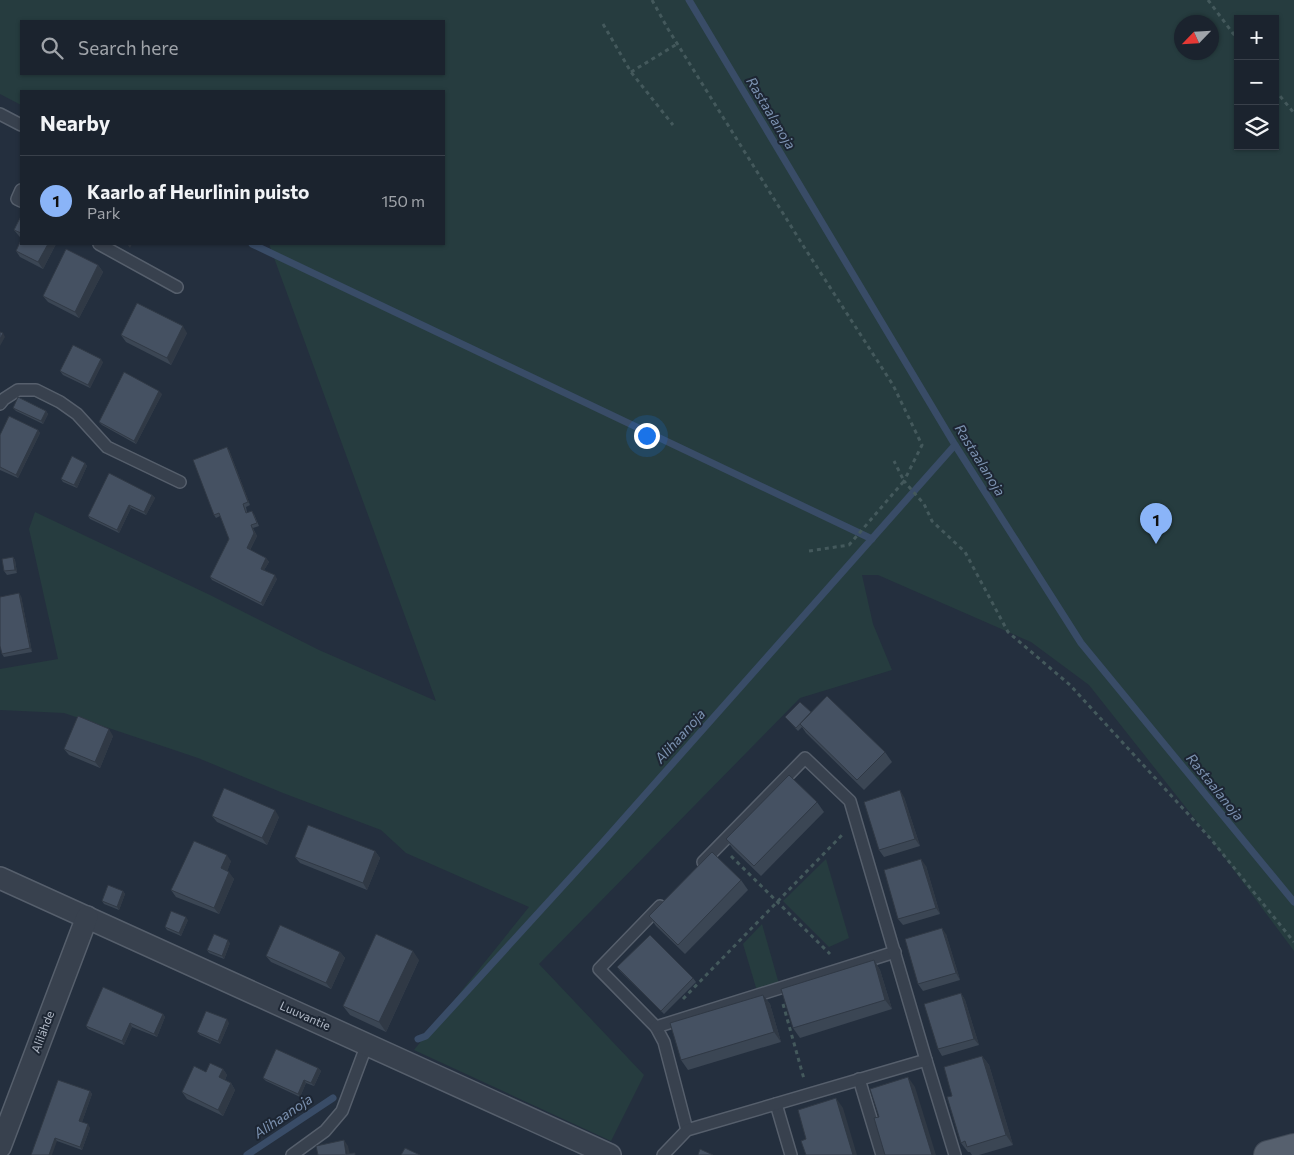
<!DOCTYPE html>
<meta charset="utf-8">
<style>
:root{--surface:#1b232e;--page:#282f3a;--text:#f1f3f6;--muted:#a0a4aa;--line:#39404a;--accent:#8ab4f8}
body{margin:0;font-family:Commissioner,sans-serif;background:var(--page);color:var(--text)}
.controls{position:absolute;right:15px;top:15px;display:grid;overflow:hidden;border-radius:0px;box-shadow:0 1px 4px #0004}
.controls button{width:45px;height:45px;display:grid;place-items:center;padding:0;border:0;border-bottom:1px solid var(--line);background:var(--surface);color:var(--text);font:25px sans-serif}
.compass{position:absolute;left:1174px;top:15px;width:45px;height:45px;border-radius:50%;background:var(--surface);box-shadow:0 1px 4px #0004;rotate:245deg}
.you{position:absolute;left:646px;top:435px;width:18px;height:18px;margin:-12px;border:4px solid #fff;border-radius:50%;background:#1a73e8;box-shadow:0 0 0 8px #1a73e833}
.badge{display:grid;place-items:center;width:32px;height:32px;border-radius:50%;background:var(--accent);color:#111;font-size:16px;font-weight:700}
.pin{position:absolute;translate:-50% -41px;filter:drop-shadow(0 1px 2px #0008)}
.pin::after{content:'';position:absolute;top:26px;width:18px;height:15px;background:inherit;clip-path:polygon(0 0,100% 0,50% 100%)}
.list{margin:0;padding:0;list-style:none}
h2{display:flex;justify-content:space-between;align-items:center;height:65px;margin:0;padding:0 20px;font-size:21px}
h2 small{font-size:16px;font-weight:400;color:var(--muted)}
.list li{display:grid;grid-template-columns:32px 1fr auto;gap:15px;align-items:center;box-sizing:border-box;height:90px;padding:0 20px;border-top:1px solid var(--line)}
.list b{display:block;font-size:19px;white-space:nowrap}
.list p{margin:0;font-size:16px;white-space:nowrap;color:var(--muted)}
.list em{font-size:16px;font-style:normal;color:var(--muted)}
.icon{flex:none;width:28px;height:28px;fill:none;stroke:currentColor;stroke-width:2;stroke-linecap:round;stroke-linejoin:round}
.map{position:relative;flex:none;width:1294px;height:1155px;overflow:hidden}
.search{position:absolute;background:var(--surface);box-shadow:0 1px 4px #0004;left:20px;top:20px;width:425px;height:55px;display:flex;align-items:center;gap:12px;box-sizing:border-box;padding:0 18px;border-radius:0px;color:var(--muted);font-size:19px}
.panel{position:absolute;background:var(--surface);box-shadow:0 1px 4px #0004;left:20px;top:90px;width:425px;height:155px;border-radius:0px}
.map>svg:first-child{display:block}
</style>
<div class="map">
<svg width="1294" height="1155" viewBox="0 0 1294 1155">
<rect width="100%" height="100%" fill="#242f3e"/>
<g fill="#263c3f" fill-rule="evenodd">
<path d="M0,0H1294V951L1210,838L1089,685L1031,642L878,575H862L873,624L892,670L800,698L539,964L644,1075L611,1141L414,1050L529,907L406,853L381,830L283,793L198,758L64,713L0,710V669L58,659L29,529L35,512L210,595L319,650L436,701L269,244H444V91H21V105L0,94ZM1238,19H1275V146H1238ZM21,21H444V74H21ZM1182,22H1212V52H1182Z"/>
<polygon points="826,859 849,938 829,947 783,901"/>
<polygon points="762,924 779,984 757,991 743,944"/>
</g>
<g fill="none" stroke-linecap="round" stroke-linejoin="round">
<g stroke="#394c67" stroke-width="7">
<polyline points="689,0 955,445 1081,643 1294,902"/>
<polyline points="252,244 872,539"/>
<polyline points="418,1039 426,1036 603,842 955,445"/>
<polyline points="247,1155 333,1098"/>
</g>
<g stroke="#565f6c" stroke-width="14">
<g id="lane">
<polyline points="0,114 21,125"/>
<polyline points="21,190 17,199 21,201"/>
<polyline points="99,244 177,287"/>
<polyline points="0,404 4,399 18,390 36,390 60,402 77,414 107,447 180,482"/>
<polyline points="660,906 599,969 656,1027 664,1042 687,1130"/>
<polyline points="656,1027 895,952"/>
<polyline points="926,1060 955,1155"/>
<polyline points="859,1079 882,1155"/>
<polyline points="776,1104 791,1155"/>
<polyline points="292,1155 325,1131 342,1111 367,1044"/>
<polyline points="663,1155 687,1130 926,1060 850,801 805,758 703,862"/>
</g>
</g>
<g stroke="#565f6c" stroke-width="24">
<g id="street">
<polyline points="0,878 610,1155"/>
<polyline points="0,1147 87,917"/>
</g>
</g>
<g stroke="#414a57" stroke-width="30">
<polyline id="primary" points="1268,1155 1294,1148"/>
</g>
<g stroke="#44595c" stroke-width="3" stroke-dasharray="4 4" stroke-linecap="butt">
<polyline points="652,0 668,29 804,247 893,385 922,445 904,481 924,504 932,521 965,552 1008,632 1070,685 1210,838 1294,942"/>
<polyline points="1208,0 1238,40"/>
<polyline points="603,24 631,72 673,125"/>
<polyline points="631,72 677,44"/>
<polyline points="1275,90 1294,113"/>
<polyline points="809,551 849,545 904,481 894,461"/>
<polyline points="731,856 830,954"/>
<polyline points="683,999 842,835"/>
<polyline points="783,1004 804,1079"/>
</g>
<use href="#lane" stroke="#38414e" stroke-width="11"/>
<use href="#street" stroke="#38414e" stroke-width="21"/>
<use href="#primary" stroke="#56606e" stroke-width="28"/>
</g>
<g fill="#3b4654">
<polygon points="21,216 21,238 19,236 14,230"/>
<polygon points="56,244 43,269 20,257 16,251"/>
<polygon points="98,265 103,272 79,318 48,302 43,296"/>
<polygon points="187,333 171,365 126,342 121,335"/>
<polygon points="103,362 90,388 63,375 60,371"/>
<polygon points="162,394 136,444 102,425 99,422"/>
<polygon points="13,408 46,411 48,414 43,424 16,411"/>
<polygon points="38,430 40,433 18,478 0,470 0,435"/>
<polygon points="229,450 250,505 246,507 247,512 254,514 259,526 253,528 257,536 250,550 266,558 269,562 264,570 277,579 263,606 212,580 210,577 229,539 220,516 216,518 214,515"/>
<polygon points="85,463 87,466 77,488 63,482 61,479"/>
<polygon points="152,495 155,498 146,515 131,508 119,533 90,519 88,516"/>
<polygon points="13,557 15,560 17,573 7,575 4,571"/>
<polygon points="21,596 32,652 4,657 2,654"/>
<polygon points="811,712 885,752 892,762 864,790 806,733 802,727 798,731 785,717"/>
<polygon points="113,736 100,768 69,755 64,749"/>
<polygon points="904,797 920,846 884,857 879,850"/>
<polygon points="817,802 824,812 761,876 733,849 726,839"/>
<polygon points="212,816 279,817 267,845 217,822"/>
<polygon points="375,851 380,858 367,890 300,863 295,857"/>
<polygon points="231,861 227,871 234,879 219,914 176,897 171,890"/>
<polygon points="926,866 940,914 903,925 898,919"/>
<polygon points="741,880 748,890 685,954 656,926 649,916"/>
<polygon points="123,891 125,894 119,910 104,904 102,901"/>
<polygon points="188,920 181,936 167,930 165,927"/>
<polygon points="946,934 960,980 923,991 918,984"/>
<polygon points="230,943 224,959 209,953 207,950"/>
<polygon points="340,952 345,958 331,989 271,962 266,956"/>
<polygon points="419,960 386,1032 350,1015 343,1006"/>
<polygon points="874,960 880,970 892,1009 800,1038 793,1028"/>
<polygon points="617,967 693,978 696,982 664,1014 620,971"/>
<polygon points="961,993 965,1000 979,1045 942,1056 938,1049"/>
<polygon points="763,995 770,1004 781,1042 688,1070 681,1060"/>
<polygon points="163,1014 165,1017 157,1037 132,1027 124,1045 88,1029 86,1026"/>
<polygon points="229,1023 220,1044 200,1035 197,1032"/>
<polygon points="982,1056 989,1065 1013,1145 979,1155 972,1155 970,1152 968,1152 961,1143 952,1096"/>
<polygon points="318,1068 321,1071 314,1086 306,1083 300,1097 266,1081 263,1078"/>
<polygon points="223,1069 227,1075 225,1080 231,1083 235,1090 223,1116 187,1099 182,1092 206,1072"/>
<polygon points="90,1091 92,1094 82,1122 90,1128 82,1150 57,1141 31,1155"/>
</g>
<g fill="#303945">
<polygon points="48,244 56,244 43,269 38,262"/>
<polygon points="127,244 132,244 130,248"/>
<polygon points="98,265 103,272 79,318 75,312"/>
<polygon points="183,326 187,333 171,365 167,358"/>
<polygon points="3,333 5,337 0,346 0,339"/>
<polygon points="101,359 103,362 90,388 88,385"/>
<polygon points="159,391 162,394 136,444 134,441"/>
<polygon points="46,411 48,414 43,424 41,421"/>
<polygon points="38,430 40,433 18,478 16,475"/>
<polygon points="227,447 229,450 250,505 248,502"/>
<polygon points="85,463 87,466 77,488 74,485"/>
<polygon points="152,495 155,498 146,515 144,512"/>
<polygon points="129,505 131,508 119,533 117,530"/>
<polygon points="251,525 257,536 249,552 247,548"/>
<polygon points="13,557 15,560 17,573 15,570"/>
<polygon points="266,558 269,562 263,572 261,569"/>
<polygon points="275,575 277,579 263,606 261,603"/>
<polygon points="19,593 21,596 32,652 30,648"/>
<polygon points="109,729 113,736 100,768 95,762"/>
<polygon points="900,790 904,797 920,846 915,839"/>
<polygon points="275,810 279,817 267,845 262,838"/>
<polygon points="375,851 380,858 367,890 363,883"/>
<polygon points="227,855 231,861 226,875 221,868"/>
<polygon points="921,859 926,866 940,914 936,908"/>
<polygon points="229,872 234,879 219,914 214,908"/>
<polygon points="123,891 125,894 119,910 117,907"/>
<polygon points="186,917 188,920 181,936 179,933"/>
<polygon points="942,928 946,934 960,980 956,973"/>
<polygon points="228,940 230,943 224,959 222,956"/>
<polygon points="413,951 419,960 386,1032 379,1022"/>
<polygon points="340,952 345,958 331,989 326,983"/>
<polygon points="874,960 880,970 892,1009 885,1000"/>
<polygon points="961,993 965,1000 979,1045 974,1039"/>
<polygon points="763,995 770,1004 781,1042 774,1032"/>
<polygon points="163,1014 165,1017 157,1037 154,1034"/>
<polygon points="227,1019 229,1023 220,1044 218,1041"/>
<polygon points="130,1023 132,1027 124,1045 122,1041"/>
<polygon points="982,1056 989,1065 1013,1145 1006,1135"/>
<polygon points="318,1068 321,1071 314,1086 311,1083"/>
<polygon points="223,1069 227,1075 223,1084 219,1077"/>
<polygon points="908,1077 915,1087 936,1155 932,1155"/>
<polygon points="304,1080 306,1083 300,1097 298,1094"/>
<polygon points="231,1083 235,1090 223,1116 218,1110"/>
<polygon points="90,1091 92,1094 81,1125 79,1121"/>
<polygon points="836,1098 843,1108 857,1155 853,1155"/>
<polygon points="88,1124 90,1128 82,1150 80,1147"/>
<polygon points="55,1138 57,1141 52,1155 49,1155"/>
<polygon points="344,1140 348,1146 350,1155 347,1155"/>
</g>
<g fill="#455162" stroke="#303945">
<polygon points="21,216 21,233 14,230"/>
<polygon points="21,240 21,244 48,244 38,262 16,251"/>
<polygon points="66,249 98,265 75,312 43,296"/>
<polygon points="137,303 183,326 167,358 121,335"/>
<polygon points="0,332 3,333 0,339"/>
<polygon points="73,345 101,359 88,385 60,371"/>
<polygon points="124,372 159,391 134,441 99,422"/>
<polygon points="18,397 46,411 41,421 13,408"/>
<polygon points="9,416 38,430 16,475 0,467 0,435"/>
<polygon points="227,447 248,502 243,504 246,513 252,511 257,523 251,525 254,533 247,548 266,558 261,569 275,575 261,603 210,577 229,539 219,513 214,515 193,460"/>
<polygon points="72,456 85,463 74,485 61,479"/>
<polygon points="109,473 152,495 144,512 129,505 117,530 88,516"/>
<polygon points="13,557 15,570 4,571 2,559"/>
<polygon points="19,593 30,648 2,654 0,646 0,597"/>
<polygon points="827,696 885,752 857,780 800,724"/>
<polygon points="800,702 811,712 796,728 785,717"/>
<polygon points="78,716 109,729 95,762 64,749"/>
<polygon points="789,775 817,802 754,866 726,839"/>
<polygon points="224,788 275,810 262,838 212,816"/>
<polygon points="900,790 915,839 879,850 864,802"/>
<polygon points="308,825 375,851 363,883 295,857"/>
<polygon points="194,841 227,855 221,868 229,872 214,908 171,890"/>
<polygon points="712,852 741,880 678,945 649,916"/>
<polygon points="921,859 936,908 898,919 884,870"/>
<polygon points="108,885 123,891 117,907 102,901"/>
<polygon points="171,911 186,917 179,933 165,927"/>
<polygon points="280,925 340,952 326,983 266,956"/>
<polygon points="942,928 956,973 918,984 905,939"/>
<polygon points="214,934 228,940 222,956 207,950"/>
<polygon points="376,934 413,951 379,1022 343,1006"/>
<polygon points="650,935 693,978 661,1011 617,967"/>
<polygon points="874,960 885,1000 793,1028 781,989"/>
<polygon points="103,987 163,1014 154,1034 130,1023 122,1041 86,1026"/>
<polygon points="961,993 974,1039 938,1049 924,1004"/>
<polygon points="763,995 774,1032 681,1060 670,1023"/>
<polygon points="206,1011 227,1019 218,1041 197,1032"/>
<polygon points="276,1049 318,1068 311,1083 304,1080 298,1094 263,1078"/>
<polygon points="982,1056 1006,1135 967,1147 965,1141 961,1143 947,1097 952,1096 944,1067"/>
<polygon points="210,1063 223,1069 219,1077 231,1083 218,1110 182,1092 194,1066 206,1072"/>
<polygon points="908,1077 932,1155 885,1155 874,1118 879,1117 870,1089"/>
<polygon points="58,1080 90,1091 79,1121 88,1124 80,1147 55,1138 49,1155 31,1155"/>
<polygon points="836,1098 853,1155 806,1155 801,1141 806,1139 798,1110"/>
<polygon points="344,1140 346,1154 355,1153 355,1155 318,1155 316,1146"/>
<polygon points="405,1148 420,1155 401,1155"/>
<polygon points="700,1149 713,1155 698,1155"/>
</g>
<g text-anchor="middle" stroke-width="4" stroke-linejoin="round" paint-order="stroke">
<g font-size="12" fill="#b4bcc9" stroke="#1d2633">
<text transform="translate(305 1016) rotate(24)" y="4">Luuvantie</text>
<text transform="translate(43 1032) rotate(-69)" y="4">Alilähde</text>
</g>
<g font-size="14" font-style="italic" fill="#7c92b1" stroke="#1d2633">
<text transform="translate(771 113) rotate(59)" y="5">Rastaalanoja</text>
<text transform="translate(980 460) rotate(58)" y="5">Rastaalanoja</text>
<text transform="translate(680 736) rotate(-48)" y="5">Alihaanoja</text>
<text transform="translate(1215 787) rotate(51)" y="5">Rastaalanoja</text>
<text transform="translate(283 1116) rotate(-34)" y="5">Alihaanoja</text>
</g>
</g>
</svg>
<div class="controls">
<button>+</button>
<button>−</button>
<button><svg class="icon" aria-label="layers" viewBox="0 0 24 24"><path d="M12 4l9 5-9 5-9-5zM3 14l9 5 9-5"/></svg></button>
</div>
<svg class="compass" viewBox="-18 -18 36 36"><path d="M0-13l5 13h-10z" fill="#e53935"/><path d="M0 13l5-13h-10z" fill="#a0a4aa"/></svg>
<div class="you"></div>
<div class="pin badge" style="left:1156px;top:544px">1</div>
<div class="search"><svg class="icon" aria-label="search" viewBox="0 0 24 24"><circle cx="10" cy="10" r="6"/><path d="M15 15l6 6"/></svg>Search here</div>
<section class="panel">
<h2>Nearby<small></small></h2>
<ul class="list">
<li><span class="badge">1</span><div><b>Kaarlo af Heurlinin puisto</b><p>Park</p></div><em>150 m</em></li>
</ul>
</section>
</div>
